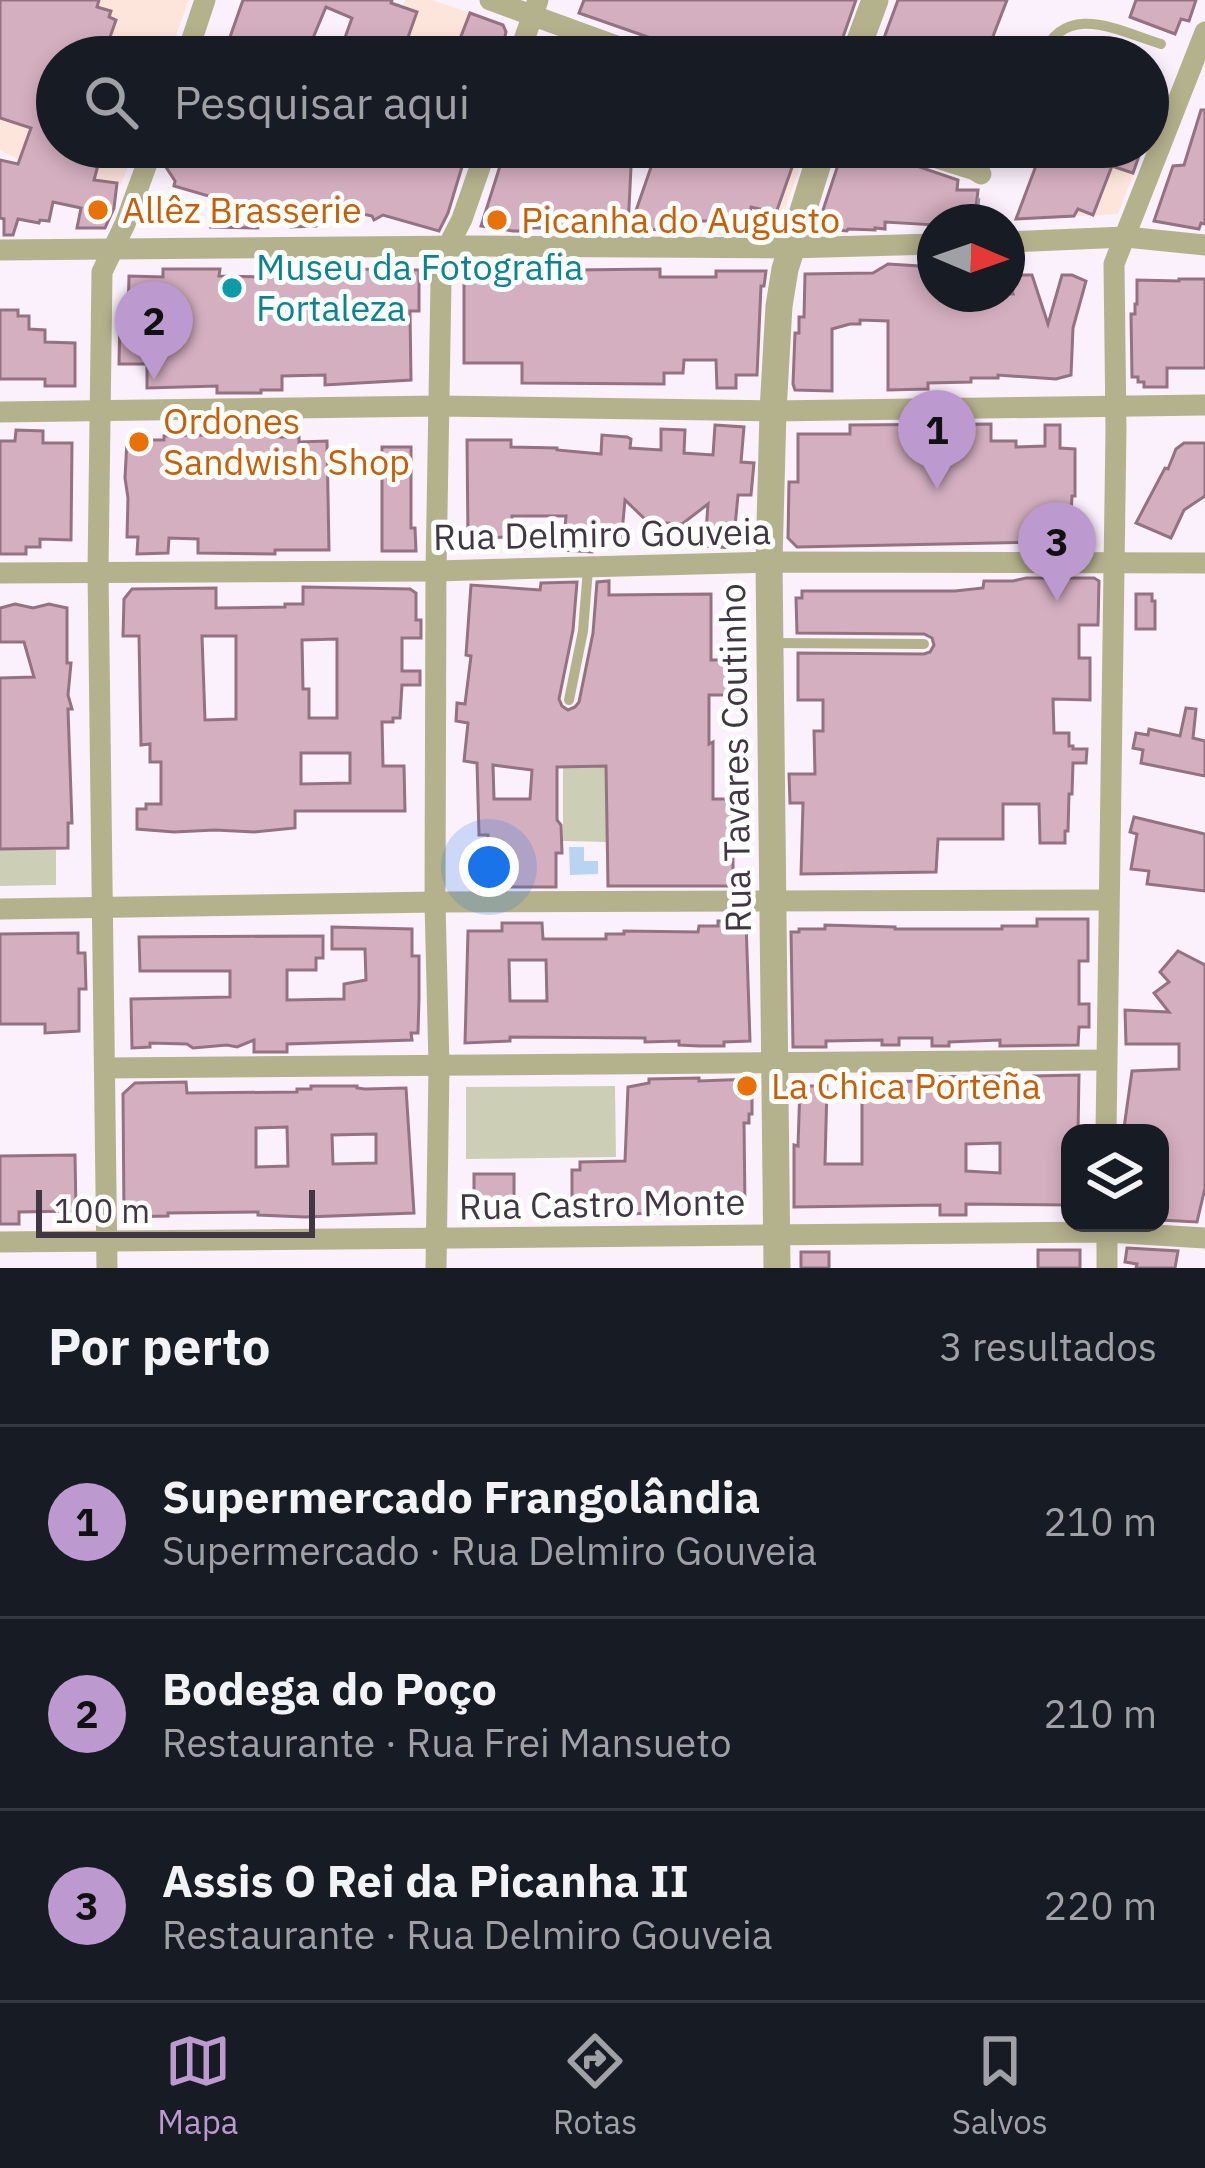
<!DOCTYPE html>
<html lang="pt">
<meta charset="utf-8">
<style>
:root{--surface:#171b24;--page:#20242c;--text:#f1f3f6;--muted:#9ea1a6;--line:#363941;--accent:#bc99ce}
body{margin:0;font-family:"IBM Plex Sans",sans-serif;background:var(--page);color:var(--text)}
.controls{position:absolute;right:36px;bottom:36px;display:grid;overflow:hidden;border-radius:24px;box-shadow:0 6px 18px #0003}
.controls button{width:108px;height:108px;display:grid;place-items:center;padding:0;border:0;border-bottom:3px solid var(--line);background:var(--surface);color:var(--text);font:60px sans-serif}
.compass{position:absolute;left:917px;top:204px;width:108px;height:108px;border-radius:50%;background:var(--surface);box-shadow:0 6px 18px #0003;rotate:92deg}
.scale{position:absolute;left:36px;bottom:30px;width:279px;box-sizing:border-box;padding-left:12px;border:6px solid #413743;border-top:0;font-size:33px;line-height:42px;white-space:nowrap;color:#413743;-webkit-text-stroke:9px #fff;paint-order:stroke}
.you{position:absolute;left:489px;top:867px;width:42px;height:42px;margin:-30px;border:9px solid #fff;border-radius:50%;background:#1a73e8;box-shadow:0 0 0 18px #1a73e833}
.badge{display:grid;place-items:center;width:78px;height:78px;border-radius:50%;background:var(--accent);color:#111;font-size:39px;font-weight:700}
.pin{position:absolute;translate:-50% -99px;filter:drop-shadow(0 3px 6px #0008)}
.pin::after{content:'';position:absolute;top:63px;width:42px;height:36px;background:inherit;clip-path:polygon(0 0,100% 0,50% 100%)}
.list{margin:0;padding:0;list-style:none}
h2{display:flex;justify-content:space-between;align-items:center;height:156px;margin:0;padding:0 48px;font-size:51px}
h2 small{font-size:39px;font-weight:400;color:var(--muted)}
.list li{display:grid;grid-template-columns:78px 1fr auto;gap:36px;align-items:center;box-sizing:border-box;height:192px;padding:0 48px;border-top:3px solid var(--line)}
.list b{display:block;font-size:45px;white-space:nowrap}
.list p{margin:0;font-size:39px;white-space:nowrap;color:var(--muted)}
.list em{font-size:39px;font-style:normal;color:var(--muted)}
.icon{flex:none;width:66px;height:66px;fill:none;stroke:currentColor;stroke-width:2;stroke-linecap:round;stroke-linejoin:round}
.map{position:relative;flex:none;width:1205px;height:1268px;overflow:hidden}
.search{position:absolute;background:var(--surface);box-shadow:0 6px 18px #0003;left:36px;right:36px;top:36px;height:132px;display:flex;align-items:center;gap:30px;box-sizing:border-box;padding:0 42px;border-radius:66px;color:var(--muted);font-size:45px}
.sheet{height:732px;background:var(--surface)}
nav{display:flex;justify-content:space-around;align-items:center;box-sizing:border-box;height:168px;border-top:3px solid var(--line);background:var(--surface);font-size:33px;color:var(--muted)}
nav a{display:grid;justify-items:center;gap:6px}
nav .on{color:var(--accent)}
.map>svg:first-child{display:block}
</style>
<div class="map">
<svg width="1205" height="1268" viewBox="0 0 1205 1268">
<rect width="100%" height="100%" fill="#fbf1fd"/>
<g fill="#fee5dc">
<polygon points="0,0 189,0 168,57 57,57 57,147 136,147 121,184 46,166 42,172 0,150"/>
<polygon points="405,0 433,0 470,13 453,57 386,57"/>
<polygon points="760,147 807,147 777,231 735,230"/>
<polygon points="1043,147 1144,147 1118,214 1024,219"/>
</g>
<g fill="#cccfb5">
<polygon points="606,766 607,842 563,841 563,767"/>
<polygon points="0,850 56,850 56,885 0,886"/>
<polygon points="615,1086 616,1157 466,1159 466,1087"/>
</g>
<polygon fill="#b9d4f2" points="569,847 584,847 584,861 598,861 598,874 570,875"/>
<g fill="#d4afc0" stroke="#947282" stroke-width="3" fill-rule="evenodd">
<polygon points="0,0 99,0 97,7 111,11 109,17 116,20 109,40 151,55 150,57 57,57 57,147 103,147 94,180 117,183 114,208 105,228 77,228 81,208 53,202 49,221 40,220 39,223 18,219 13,235 4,235 4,219 0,218 0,160 18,164 31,128 0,118"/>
<polygon points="243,0 392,0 391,3 417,12 401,57 338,57 352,18 326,7 305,57 223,57"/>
<polygon points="584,0 856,0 836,57 705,57 579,13"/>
<polygon points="898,0 1007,0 985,57 877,57"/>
<polygon points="1136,0 1196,0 1189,21 1181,19 1175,34 1130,17"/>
<polygon points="470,13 503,25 506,32 503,44 491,40 485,57 453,57"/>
<polygon points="1201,110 1205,110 1205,224 1201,223 1199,229 1154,221 1173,166 1184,165"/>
<polygon points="179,147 468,147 448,213 439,231 383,215 374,220 372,216 322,205 316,226 291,227 291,215 264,207 258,228 211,227 219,199 174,186 175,181 164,164 172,160 168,154"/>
<polygon points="506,147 632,147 628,228 613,227 613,217 583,216 582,228 521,228 521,231 513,231 481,226"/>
<polygon points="658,147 791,147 789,153 796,156 776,213 751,207 748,220 739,218 736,228 710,228 710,221 675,221 675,231 630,228"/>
<polygon points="844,147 861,147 958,180 957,190 978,190 975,217 973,221 935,222 935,225 885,222 885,229 875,228 875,230 848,229 847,231 817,228"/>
<polygon points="1043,147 1069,147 1086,152 1088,147 1132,147 1141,150 1133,173 1112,166 1093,215 1078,209 1074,216 1016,219"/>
<polygon points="888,264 935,267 935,294 1013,294 1009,282 1022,275 1032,275 1048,324 1062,275 1072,275 1086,281 1073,328 1071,375 1056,379 998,375 998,378 971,378 971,382 928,383 928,389 888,390 888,321 860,320 860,324 850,324 832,329 832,391 795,390 793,384 795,333 799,333 799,317 804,317 805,274 873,273"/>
<polygon points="163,269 220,269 219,276 274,277 352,274 352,269 419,270 419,311 410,311 411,380 325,385 325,375 282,376 282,390 261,390 261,393 217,393 217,386 147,388 147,364 119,364 120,314 128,317 129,276 163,277"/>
<polygon points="660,269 660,277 716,277 716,271 766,271 764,286 761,286 757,375 736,375 736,388 717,388 716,360 684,360 683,373 664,373 664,384 522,383 522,363 464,363 464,278 551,279 551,274 572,275 572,270"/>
<polygon points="1179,279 1205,279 1205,368 1167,368 1167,387 1144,387 1144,382 1138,382 1138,377 1132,377 1131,314 1135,314 1135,304 1137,304 1137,280 1179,281"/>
<polygon points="0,310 18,310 18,316 29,316 29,329 45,330 45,342 75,343 75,386 45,386 45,379 0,379"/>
<polygon points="991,424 991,441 1016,441 1016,447 1045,446 1045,425 1060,425 1060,448 1075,449 1075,496 1072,496 1071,515 1045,515 1045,542 797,547 788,538 789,482 798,482 798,434 850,434 850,425"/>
<polygon points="715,425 744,427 741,462 754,463 751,495 738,495 733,548 705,546 708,504 682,524 648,522 625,500 621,543 608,542 607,548 593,546 592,552 563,550 566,516 512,516 512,537 468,538 467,440 511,440 511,447 557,448 557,450 601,454 602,435 627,437 631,439 630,448 661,450 661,429 685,430 684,453 713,455"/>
<polygon points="16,430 43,431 43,443 72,443 71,540 40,539 40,547 26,547 26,554 0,554 0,441 15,441"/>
<polygon points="244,430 275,430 275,437 299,437 299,442 327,441 329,550 275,550 275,554 198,553 198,539 169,538 168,553 137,554 138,537 127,537 128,498 125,478 127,440 164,440 164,436 188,435 244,436"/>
<polygon points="1184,443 1205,443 1205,496 1184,510 1171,538 1136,523 1165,468 1168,469 1176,449"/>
<polygon points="382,447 411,447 411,528 415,528 416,551 382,551"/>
<polygon points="1026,578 1094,578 1099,581 1098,625 1079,625 1079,658 1090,658 1090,700 1053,699 1054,733 1069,733 1069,746 1073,746 1073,749 1087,749 1086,763 1073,763 1072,794 1069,794 1068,831 1065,831 1065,843 1040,843 1039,804 1003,804 1003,839 938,839 936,872 801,874 803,803 790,803 789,774 815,774 814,731 823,731 823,700 798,700 798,653 924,654 930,652 934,645 932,638 924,634 797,633 796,598 802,598 802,591 955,591 983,588 984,581 1013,581"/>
<path d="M609,581V595L711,594V660H741V695H709V744L713,742V799H733V886H608L606,766L557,767V820L561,825L562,853H556V887H489L488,835H479L477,763L464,761L468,723L456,721L457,703L465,704L471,656L466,655L471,585L540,590L541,583L577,582L573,630L559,699L562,706L568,710L575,707L579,702L593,633L597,582ZM493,765L532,770L530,799H494Z"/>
<path d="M303,587L410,589L416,593V620H421V638H402V671H420V685H402L400,718H393V722H382L383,766H404L405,811H295V828L254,832L215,830L174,832L137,829V809H146V804H161V762H150V744L141,745L139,636H123L124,599L132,589L216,588V608L285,607V604H303ZM202,636H236V719L205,720ZM337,639V718H309V689H303L302,640ZM301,753H350V783L301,784Z"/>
<polygon points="1136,594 1152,594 1152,601 1155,601 1155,629 1136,629"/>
<polygon points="15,604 33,608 49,604 67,608 67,663 71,663 68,695 72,709 68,709 72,823 68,823 68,848 0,849 0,678 34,677 24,642 0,642 0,608"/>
<polygon points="1186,708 1196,709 1193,738 1205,741 1205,776 1141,763 1143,750 1133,748 1136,733 1148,735 1149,729 1180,736"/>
<polygon points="1134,817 1205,834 1205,891 1147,884 1149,871 1131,869 1137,834 1130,832"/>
<polygon points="1037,919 1088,919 1088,961 1079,961 1079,1004 1089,1004 1089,1027 1079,1027 1078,1045 1000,1046 1000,1040 949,1042 949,1046 932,1046 932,1038 899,1038 899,1045 882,1045 882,1040 826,1041 826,1047 793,1047 791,932 799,932 799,929 825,929 825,925 895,927 895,929 1002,929 1002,926 1037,926"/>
<path d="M718,921H746L750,1041L724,1042V1046H699L679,1045V1041L645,1042V1038L510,1037V1041L465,1043L468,931H502V923H542L543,939H606V934H624V931L698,932L699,926H718ZM509,960H546L547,1001H510Z"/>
<polygon points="332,927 412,929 412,956 419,956 419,998 418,1033 411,1033 412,1040 287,1044 287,1052 254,1052 254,1040 237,1047 227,1045 193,1048 187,1044 150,1043 150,1047 132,1048 131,999 230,997 230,971 140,971 139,937 323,936 323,958 316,958 316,970 287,970 287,1000 344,999 344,984 366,980 365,949 332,949"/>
<polygon points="78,933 78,953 85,953 86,989 79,989 79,1031 45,1033 45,1024 0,1024 0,934"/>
<polygon points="1178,951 1205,965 1205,1188 1197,1222 1160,1220 1160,1133 1127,1133 1127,1129 1124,1128 1132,1071 1179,1069 1179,1044 1126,1044 1125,1010 1169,1012 1154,993 1169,982 1160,972"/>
<path d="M1079,1075L1078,1133H1070V1205L966,1204V1215H940V1205L794,1207V1145L798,1146L800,1086H827L825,1164H862V1083L916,1081V1077L999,1076L1000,1081L1034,1080V1076ZM1000,1143V1173L966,1171V1144Z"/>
<polygon points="699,1078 699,1081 752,1079 752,1114 749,1114 749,1123 744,1123 745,1208 732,1209 732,1211 626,1214 626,1210 572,1211 572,1170 580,1170 580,1162 625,1161 628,1087 649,1083 649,1079"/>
<path d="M186,1082L187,1093L297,1092V1089H311V1086H357V1088L365,1089L406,1088L414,1213L305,1217L258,1215V1212L168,1213V1216L124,1217L123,1094L135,1083ZM287,1127L288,1166L256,1167V1128ZM376,1134V1163L333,1164L332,1135Z"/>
<polygon points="75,1155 76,1211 19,1212 19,1224 0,1224 0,1156"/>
<rect x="474" y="1174" width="40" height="36"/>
<polygon points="1127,1248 1178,1251 1175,1268 1136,1268 1137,1264 1125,1262"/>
<rect x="1038" y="1250" width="42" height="18"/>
<rect x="801" y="1252" width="28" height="16"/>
</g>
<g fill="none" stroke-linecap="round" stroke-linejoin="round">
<polyline stroke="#9e94a0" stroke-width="3" stroke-dasharray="9 6" stroke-linecap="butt" points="977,222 979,194"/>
<g stroke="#b4b28d" stroke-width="10">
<path d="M1042,57C1064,0 1119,31 1161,44"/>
<polyline points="1148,99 1176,110"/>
<polyline points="772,643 924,644"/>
<polyline points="569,700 583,631 588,569"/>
</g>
<g stroke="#b4b28d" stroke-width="21">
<polyline points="490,0 647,57"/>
<polyline points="186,57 205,0"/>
<polyline points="518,57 538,0"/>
<polyline points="902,147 975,170 981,174"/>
<polyline points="1007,242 1126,237 1205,245"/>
<polyline points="0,250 469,246 790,248 935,244"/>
<polyline points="0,412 439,406 773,411 1205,405"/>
<polyline points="0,573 436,571 769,562 1205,563"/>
<polyline points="0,909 435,902 1108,900"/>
<polyline points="105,1068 1106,1060"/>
<polyline points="1106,1133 1116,429 1114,264 1205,32"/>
<polyline points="0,1242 1107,1232 1205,1238"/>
<polyline points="107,1268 98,571 102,272 125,224 153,147"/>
<polyline points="436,1268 439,1066 435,902 436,571 441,282 442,258 462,219 487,147"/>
<polyline points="1107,1268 1107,1223"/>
</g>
<g stroke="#b4b28d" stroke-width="27">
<polyline points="854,57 875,0"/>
<polyline points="777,1268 769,562 773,411 779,306 785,269 823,147"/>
</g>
</g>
<g fill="#e8710a" stroke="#fff" stroke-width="4.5">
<circle cx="98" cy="210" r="12"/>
<circle cx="497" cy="220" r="12"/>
<circle cx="139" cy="442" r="12"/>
<circle cx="747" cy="1086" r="12"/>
</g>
<circle fill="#0f9aa8" stroke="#fff" stroke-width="4.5" cx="232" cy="288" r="12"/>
<g text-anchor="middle" stroke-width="10" stroke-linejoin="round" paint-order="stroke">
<g font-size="36" fill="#c56008" stroke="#fff" text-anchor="start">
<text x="122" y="223">Allêz Brasserie</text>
<text x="521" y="233">Picanha do Augusto</text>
<text x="163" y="434">Ordones<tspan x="163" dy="41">Sandwish Shop</tspan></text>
<text x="771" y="1099">La Chica Porteña</text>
</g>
<g font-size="36" fill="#0d838f" stroke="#fff" text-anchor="start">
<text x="256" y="280">Museu da Fotografia<tspan x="256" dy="41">Fortaleza</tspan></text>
</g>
<g font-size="36" fill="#413743" stroke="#fff">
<text transform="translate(602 534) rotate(-1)" y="13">Rua Delmiro Gouveia</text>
<text transform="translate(735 758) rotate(-91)" y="13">Rua Tavares Coutinho</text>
<text transform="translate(602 1204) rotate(-1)" y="13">Rua Castro Monte</text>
</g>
</g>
</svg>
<div class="controls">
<button><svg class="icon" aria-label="layers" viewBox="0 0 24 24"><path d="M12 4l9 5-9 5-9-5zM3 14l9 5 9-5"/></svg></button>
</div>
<svg class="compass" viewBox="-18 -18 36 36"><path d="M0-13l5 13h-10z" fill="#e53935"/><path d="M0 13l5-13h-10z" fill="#9ea1a6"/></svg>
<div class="scale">100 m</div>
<div class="you"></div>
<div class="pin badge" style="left:937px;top:489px">1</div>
<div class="pin badge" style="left:154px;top:380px">2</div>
<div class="pin badge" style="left:1057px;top:601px">3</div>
<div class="search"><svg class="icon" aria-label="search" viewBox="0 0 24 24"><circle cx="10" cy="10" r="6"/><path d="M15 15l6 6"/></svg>Pesquisar aqui</div>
</div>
<section class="sheet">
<h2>Por perto<small>3 resultados</small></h2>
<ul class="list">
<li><span class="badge">1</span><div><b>Supermercado Frangolândia</b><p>Supermercado · Rua Delmiro Gouveia</p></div><em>210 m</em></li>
<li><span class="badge">2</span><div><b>Bodega do Poço</b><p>Restaurante · Rua Frei Mansueto</p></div><em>210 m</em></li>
<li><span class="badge">3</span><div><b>Assis O Rei da Picanha II</b><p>Restaurante · Rua Delmiro Gouveia</p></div><em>220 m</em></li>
</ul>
</section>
<nav>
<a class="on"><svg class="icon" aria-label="map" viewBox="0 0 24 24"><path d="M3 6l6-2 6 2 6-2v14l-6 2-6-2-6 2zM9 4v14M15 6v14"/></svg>Mapa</a>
<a><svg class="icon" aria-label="directions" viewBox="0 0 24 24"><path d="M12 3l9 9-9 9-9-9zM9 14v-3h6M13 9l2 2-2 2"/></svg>Rotas</a>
<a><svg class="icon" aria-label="saved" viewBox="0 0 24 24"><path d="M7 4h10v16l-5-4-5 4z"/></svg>Salvos</a>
</nav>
